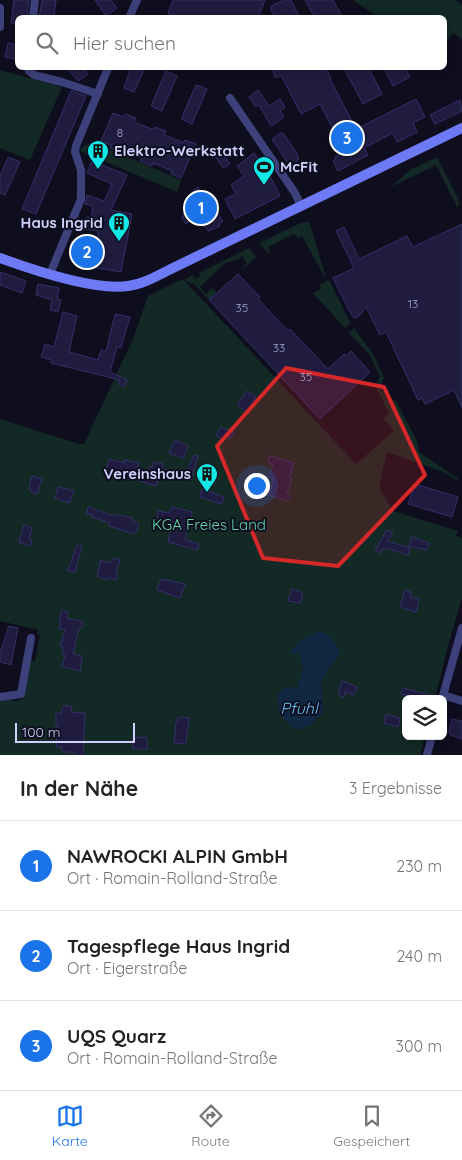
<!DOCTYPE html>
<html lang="de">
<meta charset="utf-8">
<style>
:root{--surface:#fff;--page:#f6f6f6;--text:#222;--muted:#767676;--line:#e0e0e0;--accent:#1a73e8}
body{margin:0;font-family:Quicksand,sans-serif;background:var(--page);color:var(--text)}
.controls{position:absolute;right:15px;bottom:15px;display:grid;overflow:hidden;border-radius:8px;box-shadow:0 2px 12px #0003}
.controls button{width:45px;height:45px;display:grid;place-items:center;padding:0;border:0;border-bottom:1px solid var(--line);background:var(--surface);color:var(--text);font:25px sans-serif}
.scale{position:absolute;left:15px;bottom:12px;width:120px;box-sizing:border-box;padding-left:5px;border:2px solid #d0d0fc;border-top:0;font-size:14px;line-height:18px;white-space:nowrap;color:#d0d0fc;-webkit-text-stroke:4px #0f0e1f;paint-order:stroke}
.you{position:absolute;left:256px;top:485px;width:18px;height:18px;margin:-12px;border:4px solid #fff;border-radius:50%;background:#1a73e8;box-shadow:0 0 0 8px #1a73e833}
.badge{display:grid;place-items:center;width:32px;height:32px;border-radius:50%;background:var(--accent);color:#fff;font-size:16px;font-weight:700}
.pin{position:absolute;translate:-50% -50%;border:2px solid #fff;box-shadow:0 1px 5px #0006}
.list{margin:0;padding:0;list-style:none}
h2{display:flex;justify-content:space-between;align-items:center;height:65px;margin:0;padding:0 20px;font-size:21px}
h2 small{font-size:16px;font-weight:400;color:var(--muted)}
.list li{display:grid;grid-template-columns:32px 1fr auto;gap:15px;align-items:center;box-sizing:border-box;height:90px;padding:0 20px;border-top:1px solid var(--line)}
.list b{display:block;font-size:19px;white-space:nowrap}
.list p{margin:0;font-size:16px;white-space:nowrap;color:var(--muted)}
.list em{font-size:16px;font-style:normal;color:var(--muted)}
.icon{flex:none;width:28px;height:28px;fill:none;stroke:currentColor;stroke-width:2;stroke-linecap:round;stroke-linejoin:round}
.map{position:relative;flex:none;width:462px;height:755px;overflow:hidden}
.search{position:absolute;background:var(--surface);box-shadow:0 2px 12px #0003;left:15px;right:15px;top:15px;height:55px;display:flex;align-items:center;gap:12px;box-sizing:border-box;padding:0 18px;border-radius:8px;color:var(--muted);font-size:19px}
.sheet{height:335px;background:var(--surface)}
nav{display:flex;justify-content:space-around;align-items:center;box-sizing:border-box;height:70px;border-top:1px solid var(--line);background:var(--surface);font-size:14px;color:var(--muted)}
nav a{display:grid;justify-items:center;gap:2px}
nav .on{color:var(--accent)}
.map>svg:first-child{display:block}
</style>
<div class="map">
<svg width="462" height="755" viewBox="0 0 462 755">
<rect width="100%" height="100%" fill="#0f0e1f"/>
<g fill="#122925">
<polygon points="353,0 455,0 462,5 462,39 453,33 445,43 444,18 378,17"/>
<polygon points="0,70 62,87 30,160 0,148"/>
<polygon points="92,142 181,180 177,192 80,151 82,147"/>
<polygon points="437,157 459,200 459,205 457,207 436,165 391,187 410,170"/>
<polygon points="303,222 309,222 310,224 326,278 325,278 302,236 298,238 294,234 268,247 270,252 268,253 259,243"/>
<polygon points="249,248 256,257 244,268 243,267 247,263 242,256 237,260 225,263 200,287 206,294 212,288 217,293 209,300 194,284 184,280 193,275 195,279 201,276 199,273"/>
<polygon points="184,280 356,464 394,431 383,418 389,414 376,386 380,376 369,354 349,333 354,328 373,354 384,378 380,387 387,400 396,401 418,443 419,452 456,477 460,482 443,472 387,452 379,487 393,511 458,531 456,536 462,538 462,598 448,646 435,699 406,699 406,736 425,736 420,755 0,755 0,700 11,699 14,702 22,699 25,695 30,661 35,661 40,635 37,634 38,630 0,621 0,419 79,444 84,444 133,339 148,296 178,281"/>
<polygon points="329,280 350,323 345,328 313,293 321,289 320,284"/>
</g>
<path fill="#102841" d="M320,631L332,637L340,654L321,680L323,713L311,724L298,730C282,720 277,713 278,694L287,686L297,689L303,670L300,653L293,654L291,651L301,641Z"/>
<g fill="#1f1c3f" stroke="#342f69">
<polygon points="14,0 29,0 27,18 18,18 18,23 11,23"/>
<polygon points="42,0 56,0 54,18 39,18"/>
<polygon points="95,0 111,0 117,8 106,16"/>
<polygon points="173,0 265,0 258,18 178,18 168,13"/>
<polygon points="284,0 291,0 300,18 275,18 270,7"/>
<polygon points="305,0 333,0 343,18 315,18"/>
<polygon points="8,43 18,45 18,60 5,57"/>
<polygon points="67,68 83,68 88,74 78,81"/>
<polygon points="131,68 145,68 134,92 124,88"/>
<polygon points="271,68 326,68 331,78 330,79 356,129 416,99 425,117 413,123 417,132 397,142 393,133 364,148 368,155 338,171 333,161 336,159 335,157 345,152 320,104 301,114 281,75 276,78"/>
<polygon points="344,68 369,68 382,94 363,104"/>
<polygon points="384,68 405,68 410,77 393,86"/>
<polygon points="166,71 177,76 162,111 151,106"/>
<polygon points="196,85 207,89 192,124 182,119 182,117"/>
<polygon points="258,90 269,106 280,99 285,107 280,111 284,117 271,126 259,105 256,107 249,97"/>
<polygon points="71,91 86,96 36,214 22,209"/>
<polygon points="460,100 462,111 435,124 430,115"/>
<polygon points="113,113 123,117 125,114 136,118 134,122 152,129 154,129 155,127 166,131 164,135 182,142 184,142 185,140 196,144 181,178 171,174 172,171 170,170 153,163 152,166 140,161 142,158 122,150 121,153 110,148 111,145 101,141"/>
<polygon points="281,133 283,133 298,155 297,156 299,159 296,161 299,165 294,169 289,162 287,162 272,139"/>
<polygon points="219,148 230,164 223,168 212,152"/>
<polygon points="254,153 271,178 280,196 235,219 225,199 236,194 231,185 244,176 237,166"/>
<polygon points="8,157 20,162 5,195 0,193 0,176"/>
<polygon points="92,161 127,175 111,210 132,214 121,272 78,265 82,242 96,246 98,231 85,229 87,217 91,218 93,206 85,204 87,195 104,201 112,184 87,173"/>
<polygon points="198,187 223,221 219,224 220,226 208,231 205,226 203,227 196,217 186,224 182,218 185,209 190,206 188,204 190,202 189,200 193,191"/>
<polygon points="462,224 462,408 454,390 425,404 422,398 418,400 386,332 380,335 366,307 359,316 355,318 352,316 333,278 354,268 336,231 344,227 359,259 407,236 413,247"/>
<polygon points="0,272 26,281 22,293 0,285"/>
<polygon points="238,274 260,297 258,299 288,331 290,329 328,369 344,354 346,356 351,351 370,372 320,419 209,300"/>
<polygon points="38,284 59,288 57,299 61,300 58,312 50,310 52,300 36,295"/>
<polygon points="63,312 77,316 69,352 98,360 101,350 106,351 115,314 130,317 121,348 117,347 110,372 127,380 124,387 118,384 120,380 51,363 51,360 41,357 45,344 54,347"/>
<polygon points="247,391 256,397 247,413 237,405"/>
<polygon points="221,427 234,432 231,438 227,436 225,440 216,436"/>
<polygon points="175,440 188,446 183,458 169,453"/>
<polygon points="194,455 198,456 191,480 184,477"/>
<polygon points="270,456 294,463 289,478 292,479 287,493 291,495 288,501 269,495 274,479 269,477 273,464 268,463"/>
<polygon points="109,459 125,463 125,460 139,463 137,468 151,472 149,470 150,466 152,467 154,462 157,464 157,462 163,464 162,469 174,471 172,478 159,474 156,486 134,479 135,476 122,472 122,474 106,470"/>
<polygon points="32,476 42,479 37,494 31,492 31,490 29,489"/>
<polygon points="415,484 458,497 452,517 408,504"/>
<polygon points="58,487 74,491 69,503 55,498"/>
<polygon points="202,489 224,497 221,504 200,497"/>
<polygon points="88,507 114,516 115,514 132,518 132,521 139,524 135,534 109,526 110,523 92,517 93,515 87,514"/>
<polygon points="172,507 192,512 185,540 199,544 197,550 168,542 173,522 157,520 158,511 169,513"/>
<polygon points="24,525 32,528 29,539 32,540 30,546 19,542"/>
<polygon points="387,530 393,533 387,541 410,548 408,555 386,548 386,550 382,549 380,553 375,550"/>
<polygon points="412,537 429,543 427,550 409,546"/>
<polygon points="77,545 82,546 75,572 68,571"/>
<polygon points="113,558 120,560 115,573 118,574 116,580 108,577 107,580 97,576 101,560 111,563"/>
<polygon points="161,579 185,584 180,598 157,590"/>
<polygon points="292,589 303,593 300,603 288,601"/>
<polygon points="405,590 411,592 410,597 419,599 416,612 400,607"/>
<polygon points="62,610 68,612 67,618 83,622 82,628 79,627 73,654 82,656 80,671 62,666 65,655 62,654 64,647 60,646 65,630 59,629 61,623 59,623"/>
<polygon points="9,626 18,628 11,665 0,662 0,653"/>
<polygon points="342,681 357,687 354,695 345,692 344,697 338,695"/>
<polygon points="403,688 437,697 436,699 421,699 401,694"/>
<polygon points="63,706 71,706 72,712 85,713 83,755 75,755 75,752 62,752 62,747 56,747 58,726 56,726 56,713 61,714"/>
<polygon points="386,714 400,718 398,727 384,723"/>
<polygon points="178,717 189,718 186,744 174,743 176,722 177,722"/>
<polygon points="452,719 462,721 462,739 450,735 451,733 449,732"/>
<polygon points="146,737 148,749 133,749 132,738"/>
</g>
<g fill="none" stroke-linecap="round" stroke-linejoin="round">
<g stroke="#3c417b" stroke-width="8">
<polyline points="0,8 0,27"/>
<polyline points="33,18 35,0"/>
<polyline points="129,18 137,0"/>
<polyline points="28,68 29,71 34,75 62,82 98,94"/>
<polyline points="230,98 295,193 301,206"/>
<polyline points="50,274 81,199 81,170 75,152 76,146 108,68"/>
<polyline points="443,695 462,701"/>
<polyline points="0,697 21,694 31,638"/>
<polyline points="442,699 462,628"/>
<polyline points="427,755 432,736"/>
</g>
<path stroke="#6e79f5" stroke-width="10" d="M0,258C33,270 94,291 128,286C145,284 160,274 175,267L462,128"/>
</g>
<path fill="#d62828" fill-opacity="0.2" stroke="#d62828" stroke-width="4" stroke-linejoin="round" d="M286,368L384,387L425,475L338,566L263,558L217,446Z"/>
<defs>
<g id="building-pin" transform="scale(1.125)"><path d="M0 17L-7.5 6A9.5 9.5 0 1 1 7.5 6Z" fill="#11e7e4" stroke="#0f0e1f"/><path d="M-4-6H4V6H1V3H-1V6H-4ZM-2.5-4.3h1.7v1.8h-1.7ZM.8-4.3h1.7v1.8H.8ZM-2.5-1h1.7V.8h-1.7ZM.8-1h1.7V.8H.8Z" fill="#111"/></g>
<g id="stadium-pin" transform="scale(1.125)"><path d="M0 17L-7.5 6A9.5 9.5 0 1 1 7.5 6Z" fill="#11e7e4" stroke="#0f0e1f"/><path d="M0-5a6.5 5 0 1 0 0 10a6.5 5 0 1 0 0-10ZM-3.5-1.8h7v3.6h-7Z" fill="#111"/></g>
</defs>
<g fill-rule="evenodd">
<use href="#building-pin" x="98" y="151"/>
<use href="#stadium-pin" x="264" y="167"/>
<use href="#building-pin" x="119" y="223"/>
<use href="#building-pin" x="207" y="474"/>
</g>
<g text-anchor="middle" stroke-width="4" stroke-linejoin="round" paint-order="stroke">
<g font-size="12" fill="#a4a3cd">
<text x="120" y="137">8</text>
<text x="413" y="308">13</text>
<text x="242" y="312">35</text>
<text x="279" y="352">33</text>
<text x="306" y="381">35</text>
</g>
<g font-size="15" font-weight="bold" fill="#d0d0fc" stroke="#0f0e1f" text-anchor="start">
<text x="114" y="156">Elektro-Werkstatt</text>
<text x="280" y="172">McFit</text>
<text x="103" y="228" text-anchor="end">Haus Ingrid</text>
<text x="191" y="479" text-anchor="end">Vereinshaus</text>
</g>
<g font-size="15" fill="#61d6ac" stroke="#0f0e1f">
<text x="209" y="530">KGA Freies Land</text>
</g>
<g font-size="16" font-style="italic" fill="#65c2f4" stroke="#0f0e1f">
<text x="299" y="714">Pfuhl</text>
</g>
</g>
</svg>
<div class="controls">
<button><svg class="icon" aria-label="layers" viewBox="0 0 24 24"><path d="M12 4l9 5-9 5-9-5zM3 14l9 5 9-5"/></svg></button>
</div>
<div class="scale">100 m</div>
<div class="you"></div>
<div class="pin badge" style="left:201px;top:208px">1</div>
<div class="pin badge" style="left:87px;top:252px">2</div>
<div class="pin badge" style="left:347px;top:138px">3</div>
<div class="search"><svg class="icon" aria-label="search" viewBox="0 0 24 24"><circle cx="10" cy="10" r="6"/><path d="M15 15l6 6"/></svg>Hier suchen</div>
</div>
<section class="sheet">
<h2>In der Nähe<small>3 Ergebnisse</small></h2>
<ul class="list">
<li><span class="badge">1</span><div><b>NAWROCKI ALPIN GmbH</b><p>Ort · Romain-Rolland-Straße</p></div><em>230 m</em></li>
<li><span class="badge">2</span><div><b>Tagespflege Haus Ingrid</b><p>Ort · Eigerstraße</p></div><em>240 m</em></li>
<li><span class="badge">3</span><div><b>UQS Quarz</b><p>Ort · Romain-Rolland-Straße</p></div><em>300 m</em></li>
</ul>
</section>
<nav>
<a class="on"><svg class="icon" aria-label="map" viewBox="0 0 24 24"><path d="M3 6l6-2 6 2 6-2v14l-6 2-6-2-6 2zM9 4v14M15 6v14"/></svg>Karte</a>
<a><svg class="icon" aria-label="directions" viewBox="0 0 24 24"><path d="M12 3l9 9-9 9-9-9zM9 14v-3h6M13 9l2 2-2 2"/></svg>Route</a>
<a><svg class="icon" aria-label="saved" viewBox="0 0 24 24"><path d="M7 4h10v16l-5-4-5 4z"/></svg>Gespeichert</a>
</nav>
